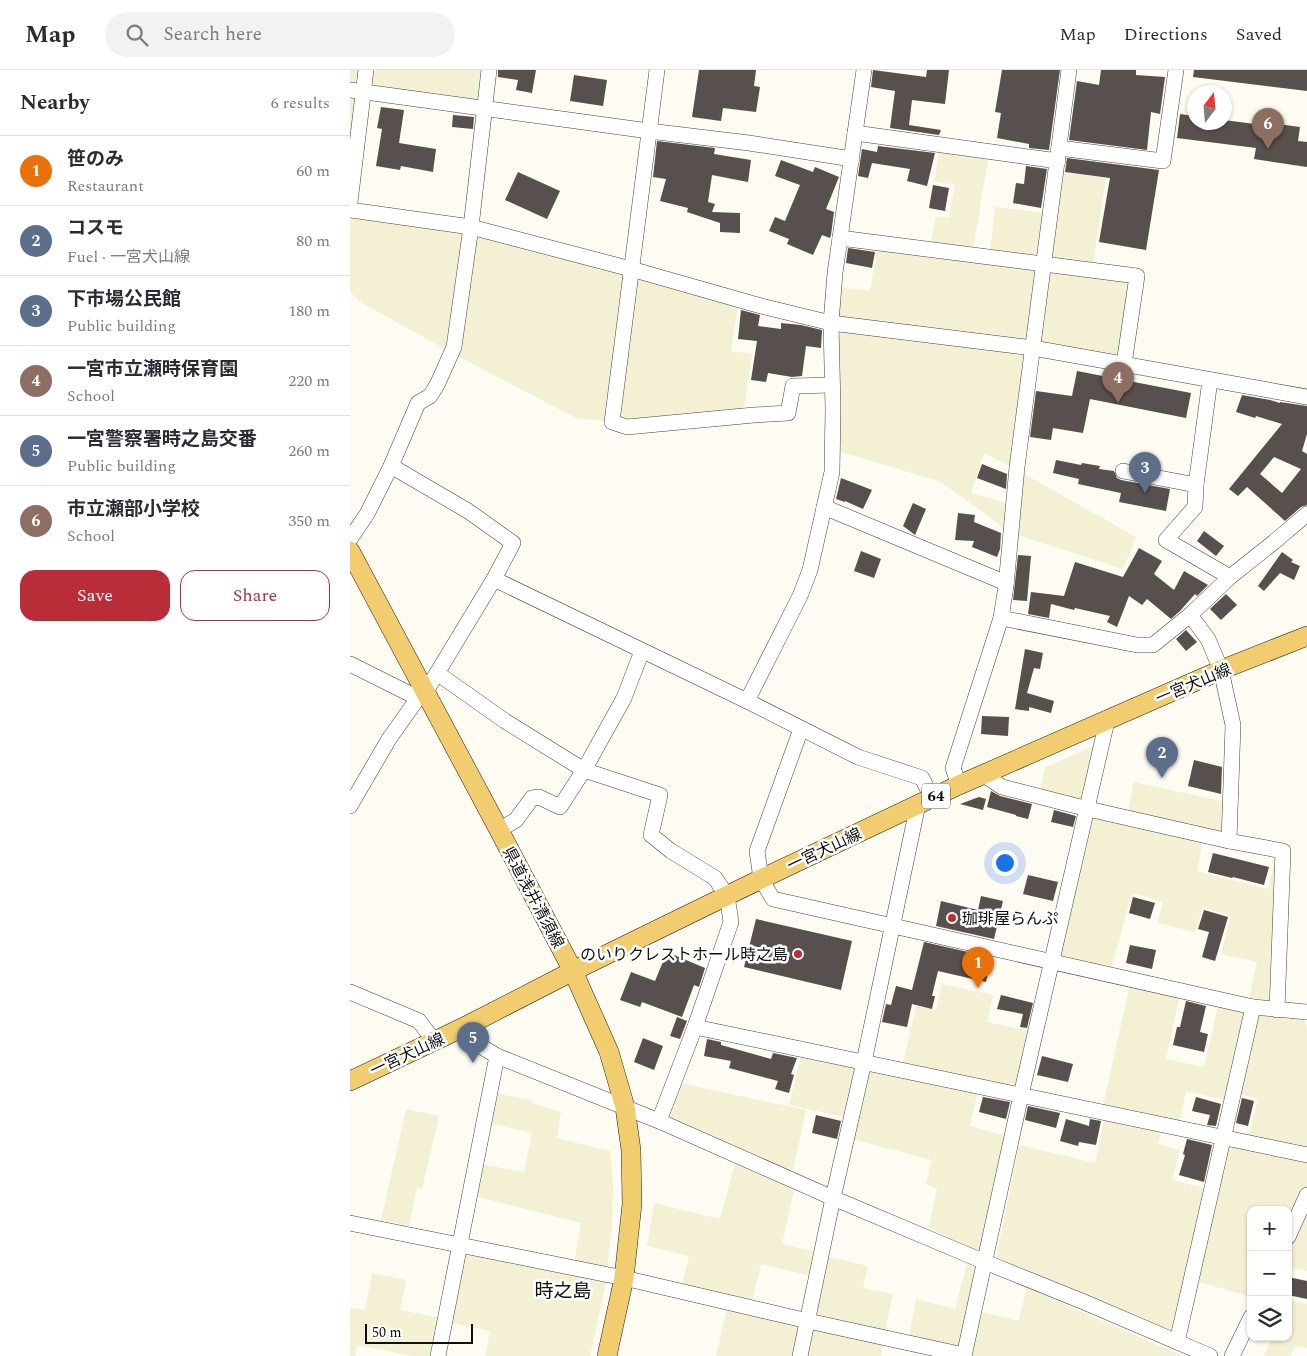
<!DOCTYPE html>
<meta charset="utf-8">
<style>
:root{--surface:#fff;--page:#f2f2f3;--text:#2b2b33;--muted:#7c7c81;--line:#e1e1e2;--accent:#b92d39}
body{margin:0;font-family:Spectral,"Noto Sans JP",serif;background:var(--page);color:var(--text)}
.controls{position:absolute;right:15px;bottom:15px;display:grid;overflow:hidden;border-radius:10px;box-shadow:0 1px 4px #0004}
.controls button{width:45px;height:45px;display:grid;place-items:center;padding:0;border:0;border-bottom:1px solid var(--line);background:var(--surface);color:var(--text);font:25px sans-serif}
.compass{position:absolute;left:837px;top:15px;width:45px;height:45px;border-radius:50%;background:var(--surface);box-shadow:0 1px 4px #0004;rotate:16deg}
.scale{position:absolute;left:15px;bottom:12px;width:108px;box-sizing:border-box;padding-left:5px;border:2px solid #0f0f0f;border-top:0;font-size:14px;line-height:18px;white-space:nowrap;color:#0f0f0f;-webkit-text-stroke:4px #fff;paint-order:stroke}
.you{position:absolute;left:654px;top:792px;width:18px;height:18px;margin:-12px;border:4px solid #fff;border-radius:50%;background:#1a73e8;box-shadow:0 0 0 8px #1a73e833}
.badge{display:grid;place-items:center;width:32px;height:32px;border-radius:50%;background:var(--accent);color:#fff;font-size:16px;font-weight:700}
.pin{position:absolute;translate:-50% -41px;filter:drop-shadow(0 1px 2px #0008)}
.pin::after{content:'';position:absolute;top:26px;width:18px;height:15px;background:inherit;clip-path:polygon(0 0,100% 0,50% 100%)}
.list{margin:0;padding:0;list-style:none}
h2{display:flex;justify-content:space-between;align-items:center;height:65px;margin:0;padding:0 20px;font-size:21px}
h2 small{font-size:16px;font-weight:400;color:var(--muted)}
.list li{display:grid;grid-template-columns:32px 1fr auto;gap:15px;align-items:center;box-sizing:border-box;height:70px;padding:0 20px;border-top:1px solid var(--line)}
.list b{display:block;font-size:19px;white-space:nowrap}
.list p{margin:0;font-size:16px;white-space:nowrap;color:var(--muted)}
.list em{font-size:16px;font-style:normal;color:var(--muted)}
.actions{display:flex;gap:10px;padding:15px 20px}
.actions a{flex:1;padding:11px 0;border:1px solid var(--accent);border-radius:15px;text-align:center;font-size:18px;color:var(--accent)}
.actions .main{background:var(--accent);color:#fff}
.icon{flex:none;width:28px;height:28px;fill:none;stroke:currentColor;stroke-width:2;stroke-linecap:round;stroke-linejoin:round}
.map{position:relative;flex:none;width:957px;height:1286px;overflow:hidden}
header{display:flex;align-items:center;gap:30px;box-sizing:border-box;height:70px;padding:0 25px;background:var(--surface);border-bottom:1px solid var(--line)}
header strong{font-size:24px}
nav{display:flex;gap:28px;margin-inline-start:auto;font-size:18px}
.search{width:350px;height:45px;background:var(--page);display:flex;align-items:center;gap:12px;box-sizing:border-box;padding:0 18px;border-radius:28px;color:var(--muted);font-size:19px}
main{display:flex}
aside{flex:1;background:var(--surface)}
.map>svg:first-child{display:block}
</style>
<header>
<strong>Map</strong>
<div class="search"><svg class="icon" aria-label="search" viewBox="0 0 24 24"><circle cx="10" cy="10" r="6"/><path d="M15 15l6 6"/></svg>Search here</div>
<nav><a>Map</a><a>Directions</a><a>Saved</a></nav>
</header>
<main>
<aside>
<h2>Nearby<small>6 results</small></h2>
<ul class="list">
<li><span class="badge" style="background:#e8710a">1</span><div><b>笹のみ</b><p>Restaurant</p></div><em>60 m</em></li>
<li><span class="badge" style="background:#5c6f8a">2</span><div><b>コスモ</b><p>Fuel · 一宮犬山線</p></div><em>80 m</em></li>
<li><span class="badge" style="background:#5c6f8a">3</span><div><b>下市場公民館</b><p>Public building</p></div><em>180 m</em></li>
<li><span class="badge" style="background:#8d6e63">4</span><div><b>一宮市立瀬時保育園</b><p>School</p></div><em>220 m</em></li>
<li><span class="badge" style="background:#5c6f8a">5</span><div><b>一宮警察署時之島交番</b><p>Public building</p></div><em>260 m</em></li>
<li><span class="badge" style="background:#8d6e63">6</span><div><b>市立瀬部小学校</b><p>School</p></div><em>350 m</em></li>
</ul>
<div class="actions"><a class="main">Save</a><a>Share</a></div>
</aside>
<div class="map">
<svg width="957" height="1286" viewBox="0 0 957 1286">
<rect width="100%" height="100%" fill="#fefbf2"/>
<g fill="#f4f0d3" fill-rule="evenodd">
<polygon points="0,0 139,0 135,39 14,21 0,101"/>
<polygon points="590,75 639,83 623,179 581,172 586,146 599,148 605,115 584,111"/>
<path d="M706,101L756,108L742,200L787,206L774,294L683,278L667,400L786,467L773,499L661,463L591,412L482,379L484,216L520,221L528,173L693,194ZM634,383L667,400L663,435L621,423Z"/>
<polygon points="645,137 694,143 689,189 640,183"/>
<polygon points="0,140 121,157 389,230 381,281 402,284 393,346 262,352 226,348 102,283 12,233 0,222"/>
<polygon points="743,676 746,682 734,727 728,730 690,721 695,698"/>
<polygon points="784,712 876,732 876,759 871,763 778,742"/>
<polygon points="743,743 853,769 847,801 918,819 926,784 922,931 899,928 907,892 871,884 881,846 853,837 845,862 807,853 813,832 782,823 761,899 709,886"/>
<polygon points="592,914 643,925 637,952 683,962 671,1019 553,993 566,936 586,940"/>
<polygon points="780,914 830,924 816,989 854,997 868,936 894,941 875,1030 836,1021 829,1054 753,1036"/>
<polygon points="907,945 954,947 957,959 957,1078 898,1066 908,1029 886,1023"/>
<polygon points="452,982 506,995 494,1047 439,1035"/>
<polygon points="518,997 628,1020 620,1056 659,1067 634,1186 579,1157 587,1119 576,1114 582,1090 502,1069"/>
<polygon points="329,1013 456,1040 443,1101 320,1049"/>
<polygon points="144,1023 182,1030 181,1033 211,1042 207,1068 260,1081 263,1115 262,1155 257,1198 224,1192 231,1153 125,1126 130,1094 174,1102 182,1063 138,1053"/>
<polygon points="56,1039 89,1046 72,1119 67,1118 59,1156 31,1150"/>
<polygon points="755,1046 812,1059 808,1074 830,1080 822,1110 858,1119 823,1263 646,1188 669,1075 745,1093"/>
<polygon points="877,1074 957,1090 957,1117 938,1158 938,1140 901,1140 901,1227 846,1211"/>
<polygon points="386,1090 445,1115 432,1174 471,1183 465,1207 411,1194 402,1232 332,1215 339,1186 297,1176 304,1133 370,1149"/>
<polygon points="957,1144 957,1201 938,1197 938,1181"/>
<polygon points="113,1178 257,1209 240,1286 135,1286 140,1261 98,1252"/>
<polygon points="475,1186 518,1196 513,1218 543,1224 535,1261 462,1245"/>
<polygon points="618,1190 631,1196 612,1277 559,1265 566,1229 605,1239"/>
<polygon points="22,1203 56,1210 50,1240 91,1248 84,1286 62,1286 7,1275 5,1286 0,1286 0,1238 15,1240"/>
<polygon points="677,1218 833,1286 621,1286 632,1242 668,1251"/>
<polygon points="938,1229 957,1234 957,1278 946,1276 940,1286 914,1286 922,1267 938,1267"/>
<polygon points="377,1237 451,1253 443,1286 366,1286"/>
<polygon points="460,1257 533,1273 531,1286 454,1286"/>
</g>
<g fill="#57504c" fill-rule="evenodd">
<polygon points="148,0 186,0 182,23 166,20 168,10 148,7"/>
<polygon points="349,0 406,0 404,16 410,17 406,42 373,38 371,51 342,47"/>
<polygon points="523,0 576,7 577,0 599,0 595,34 562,30 559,55 591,60 589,65 540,58 545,21 521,17"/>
<polygon points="652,0 710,0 699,80 679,78 679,74 647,68 651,43 645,42"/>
<polygon points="751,0 786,0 786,5 815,7 810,44 801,42 797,80 719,70 727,11 749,15"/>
<polygon points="844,0 957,0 957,21 843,7"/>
<polygon points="224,5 257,10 253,36 220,31"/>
<polygon points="31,37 54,40 49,73 86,79 83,102 51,96 50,100 26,96 32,59 27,58"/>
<polygon points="830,44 844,46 844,52 874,52 874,50 927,57 928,54 950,57 948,71 957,72 957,97 904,89 906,78 827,68"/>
<polygon points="103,45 124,47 123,59 102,57"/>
<polygon points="307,71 365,78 364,84 401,90 398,112 362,105 358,132 365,134 362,142 390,143 390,163 370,162 370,153 337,142 338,138 310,131 316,109 303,107"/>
<polygon points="528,76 585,83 577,116 557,111 560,99 522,93 518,108 508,106 512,79 527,82"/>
<polygon points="717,88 809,100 796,180 749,172 760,108 715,102"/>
<polygon points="431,90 463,102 465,97 489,107 476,139 484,142 481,165 480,168 472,165 463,185 437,174 439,169 419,161 425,147 435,151 450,115 425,106"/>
<polygon points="676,96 697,99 691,138 663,133 666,113 674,114"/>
<polygon points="168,102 210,121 197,149 155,130"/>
<polygon points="583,115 599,118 595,141 579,138"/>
<polygon points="498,178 525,182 522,198 496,193"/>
<polygon points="391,240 410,245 408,256 431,259 431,253 451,255 472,260 471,278 456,276 452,306 442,307 418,303 416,312 401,310 407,271 388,269"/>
<polygon points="727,301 841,323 836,348 740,329 733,363 703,358 701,370 680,367 686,321 722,326"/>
<path d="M892,325L920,330L930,333V332L957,336V364L952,381L957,384V435L951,437L935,451L897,417L888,426L879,419L932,354L906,346L905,348L886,342ZM924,387L951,399L932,423L910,404Z"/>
<polygon points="706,390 731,395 732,393 750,396 749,399 764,401 767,408 771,410 820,419 816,441 769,432 771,423 728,414 729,409 703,403"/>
<polygon points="632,394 657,404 656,419 627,408"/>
<polygon points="491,408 522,420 513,439 495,431 495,432 486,429"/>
<polygon points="563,433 576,439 565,465 553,456"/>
<polygon points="608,443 625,445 624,452 651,463 650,479 647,487 622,477 624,471 605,470"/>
<polygon points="854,461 874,476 866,486 847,471"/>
<polygon points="789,478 812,491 804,504 824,520 834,501 858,515 847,526 845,524 830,541 821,549 797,529 792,535 779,526 767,557 757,552 760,546 725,538 724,540 701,534 699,548 678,544 681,522 714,526 725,492 773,507"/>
<polygon points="511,481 531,489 524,508 504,501"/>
<polygon points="932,482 943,490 941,492 950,496 944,510 930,503 914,521 908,516"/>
<polygon points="668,485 681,486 677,531 663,530"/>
<polygon points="876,524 887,535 871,550 860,539"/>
<polygon points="836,560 847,572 836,581 826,569"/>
<polygon points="675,579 693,583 690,599 684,598 677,623 704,631 701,643 679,637 679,641 665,639"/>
<polygon points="632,646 659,647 658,666 631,664"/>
<polygon points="844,690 872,697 871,724 838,716"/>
<polygon points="641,721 650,726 682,734 678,749 666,746 666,745 637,737"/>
<polygon points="629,727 636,729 633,740 610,734"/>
<polygon points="704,740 726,746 723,757 701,752"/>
<polygon points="863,783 919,797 914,815 883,807 882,808 858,802"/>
<polygon points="678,805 708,812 703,831 673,824"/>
<polygon points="631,826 653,831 644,869 586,856 591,831 628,840"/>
<polygon points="783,827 805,833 800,849 779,843"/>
<polygon points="854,840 878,847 865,891 852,887 859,862 848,859"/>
<polygon points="406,849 502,871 491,920 394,897"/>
<polygon points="574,872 640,887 639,891 641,891 636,912 588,901 582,926 585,926 582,939 562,934 557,957 532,952 536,934 541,935 546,916 562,920"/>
<polygon points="780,875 806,880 802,899 776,893"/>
<polygon points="317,882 355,898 349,917 344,915 332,947 292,932 290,937 270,930 281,902 305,911"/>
<polygon points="651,925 683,933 677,958 670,957 673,944 647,939"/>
<polygon points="836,931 856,936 850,962 858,964 854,982 823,975 827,957 830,957"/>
<polygon points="327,947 337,951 330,969 320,966"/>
<polygon points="293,968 313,976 304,1000 284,992"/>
<polygon points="357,969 371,972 371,975 421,989 423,983 447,988 441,1004 444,1005 439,1023 425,1019 428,1011 379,998 381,991 354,986"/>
<polygon points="692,986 723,994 718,1012 687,1005"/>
<polygon points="633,1027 660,1032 656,1049 629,1042"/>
<polygon points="846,1027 871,1034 866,1056 857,1055 860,1045 842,1041"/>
<polygon points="892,1028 904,1031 898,1056 886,1053"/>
<polygon points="678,1036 710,1043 706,1058 675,1050"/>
<polygon points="466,1045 491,1051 487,1069 462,1063"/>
<polygon points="716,1049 739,1056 740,1049 751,1051 746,1075 729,1072 728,1076 710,1071"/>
<polygon points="837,1069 862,1075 854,1112 829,1105 835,1085 833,1084"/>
<polygon points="938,1207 957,1211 957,1229 938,1225"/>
</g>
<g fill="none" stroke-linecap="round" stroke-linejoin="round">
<g stroke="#424242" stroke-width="16">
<g id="minor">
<polyline points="307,0 262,352 277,357 404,345 438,343 443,316 482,315"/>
<polyline points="0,20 299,61 399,73 502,89"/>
<polyline points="505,63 708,91"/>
<polyline points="709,78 813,91 826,0"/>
<polyline points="0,132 16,0"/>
<polyline points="0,140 121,157 281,199 411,236 481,253 683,278 957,327"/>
<polyline points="490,168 787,206 774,294"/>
<polyline points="860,310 846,415 845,437 816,470 880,507"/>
<polyline points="773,401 846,415"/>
<polyline points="474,437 656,513"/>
<polyline points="0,469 17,444 41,396 68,333 80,326 87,315 104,277 121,157 139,0"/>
<polyline points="144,509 397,631 508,687 572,708 582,728"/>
<polyline points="840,545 858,569 871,600 883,655 879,771"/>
<polyline points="651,548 787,575 803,575 840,545 880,507 924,472 957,444"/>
<polyline points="0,594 68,628 75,623 144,509 163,473 118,441 41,396"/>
<polyline points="87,603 155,651 234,700 310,725 301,765 321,781 365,808 377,826 381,852 345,957 309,1051"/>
<polyline points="397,631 450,526 460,500 482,402 483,339 481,253 485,203 514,0"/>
<polyline points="451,659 407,781 411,809 423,829 903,937 957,942"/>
<polyline points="634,705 652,717 738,739 879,771 933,781 927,940"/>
<polyline points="609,715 603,698 651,548 656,516 667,397 719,0"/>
<polyline points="0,736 39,669 68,628"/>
<polyline points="149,760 166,750 182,728 189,727 210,737 234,700 274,628 292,581"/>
<polyline points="0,922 69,951 84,971"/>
<polyline points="116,956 125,973 147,986 309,1051 483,1128 635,1192 734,1232 860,1286"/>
<polyline points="345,957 957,1085"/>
<polyline points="0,1153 274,1208 458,1251 614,1285"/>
<polyline points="938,1167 957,1125"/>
<polyline points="827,1272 903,937"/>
<polyline points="88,1286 147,986"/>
<polyline points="450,1286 483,1128 514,992 568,734"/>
<polyline points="614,1286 671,1025 757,651"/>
<polyline points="882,1286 901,1247"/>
</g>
</g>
<g stroke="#202020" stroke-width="20">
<g id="major">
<polyline points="0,481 149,760 223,901 259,982 275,1037 281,1080 282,1134 274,1208 257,1286"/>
<polyline points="0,1011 116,956 223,901 411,809 609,715 871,600 957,566"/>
</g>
</g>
<use href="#minor" stroke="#fff" stroke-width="15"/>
<use href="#major" stroke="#f1cd6f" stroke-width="19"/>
</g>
<g fill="#b92d39" stroke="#fff" stroke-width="2">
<circle cx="602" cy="848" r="5"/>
<circle cx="448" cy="884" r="5"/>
</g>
<g text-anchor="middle" stroke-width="5" stroke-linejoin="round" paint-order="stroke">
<rect fill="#fff" stroke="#575757" stroke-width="1" x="572" y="713.5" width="28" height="25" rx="4"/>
<g font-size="15" font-weight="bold" fill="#0f0f0f">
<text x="586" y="731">64</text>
</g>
<g font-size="16" fill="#0f0f0f" stroke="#fff">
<text transform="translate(843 613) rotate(-23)" y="6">一宮犬山線</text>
<text transform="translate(474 779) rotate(-25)" y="6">一宮犬山線</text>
<text transform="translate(184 827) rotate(62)" y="6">県道浅井清須線</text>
<text transform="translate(57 984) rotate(-25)" y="6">一宮犬山線</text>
</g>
<g font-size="16" fill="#0f0f0f" stroke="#fff" text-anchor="start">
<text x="612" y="854">珈琲屋らんぷ</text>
<text x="438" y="890" text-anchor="end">のいりクレストホール時之島</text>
</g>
<g font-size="19" fill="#0f0f0f" stroke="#fff">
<text x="213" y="1227">時之島</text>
</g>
</g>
</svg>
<div class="controls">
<button>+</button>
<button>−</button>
<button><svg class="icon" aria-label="layers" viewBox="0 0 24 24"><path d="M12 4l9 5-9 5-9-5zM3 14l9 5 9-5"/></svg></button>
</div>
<svg class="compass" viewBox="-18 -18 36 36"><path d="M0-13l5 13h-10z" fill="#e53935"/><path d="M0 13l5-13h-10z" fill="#7c7c81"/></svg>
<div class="scale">50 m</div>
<div class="you"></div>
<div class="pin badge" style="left:628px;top:918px;background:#e8710a">1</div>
<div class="pin badge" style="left:812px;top:708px;background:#5c6f8a">2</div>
<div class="pin badge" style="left:795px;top:423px;background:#5c6f8a">3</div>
<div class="pin badge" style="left:768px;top:333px;background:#8d6e63">4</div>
<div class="pin badge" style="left:123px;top:993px;background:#5c6f8a">5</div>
<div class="pin badge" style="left:918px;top:79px;background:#8d6e63">6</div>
</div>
</main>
